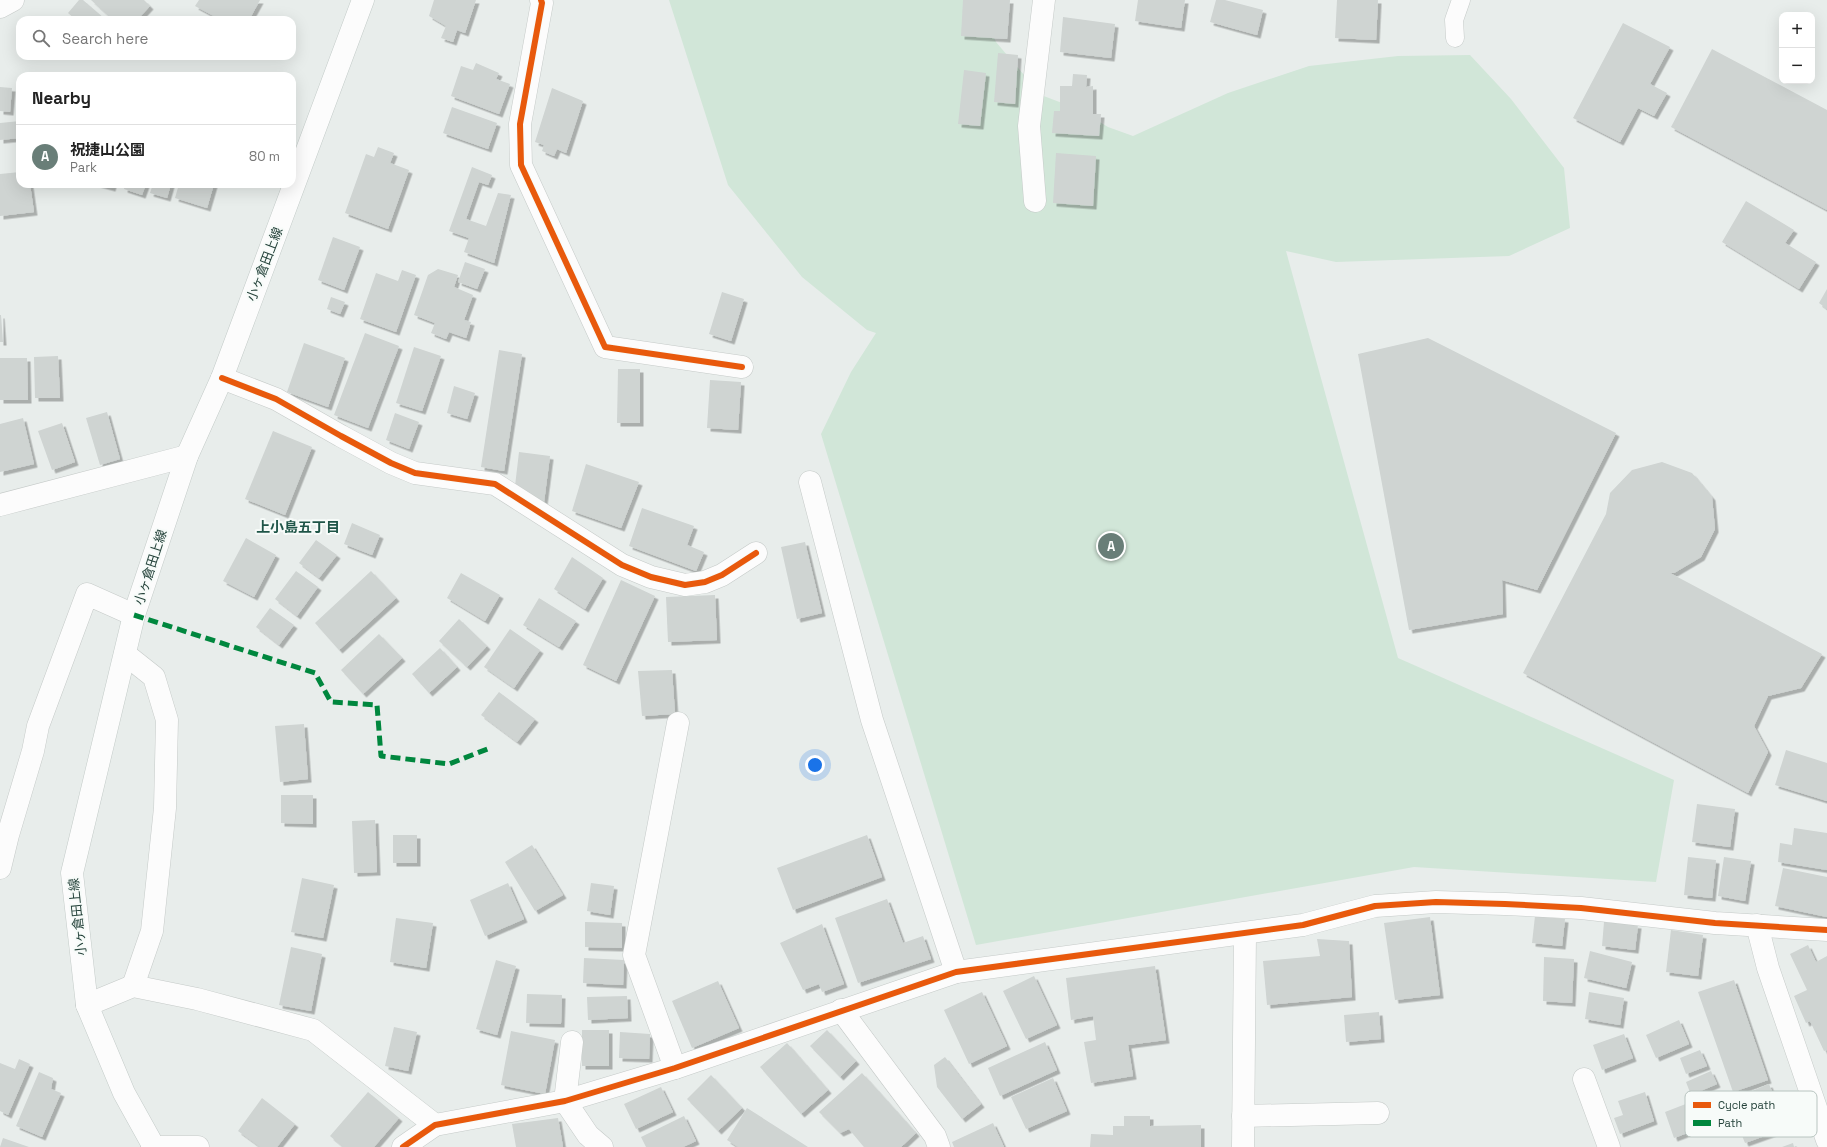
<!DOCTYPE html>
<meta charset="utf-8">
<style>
:root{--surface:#fff;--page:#f2f2f2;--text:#222;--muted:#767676;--line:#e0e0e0;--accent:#697e78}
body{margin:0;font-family:"Space Grotesk","Noto Sans JP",sans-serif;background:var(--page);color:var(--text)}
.controls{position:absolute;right:12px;top:12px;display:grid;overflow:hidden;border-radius:8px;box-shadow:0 4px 16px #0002}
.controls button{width:36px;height:36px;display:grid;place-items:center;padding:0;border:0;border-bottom:1px solid var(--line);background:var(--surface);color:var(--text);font:20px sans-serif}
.you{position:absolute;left:815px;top:765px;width:14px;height:14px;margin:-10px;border:3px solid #fff;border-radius:50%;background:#1a73e8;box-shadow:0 0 0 6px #1a73e833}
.badge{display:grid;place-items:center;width:26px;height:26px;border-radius:50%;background:var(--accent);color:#fff;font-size:13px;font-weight:700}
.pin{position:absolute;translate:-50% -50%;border:2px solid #fff;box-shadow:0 1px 4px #0006}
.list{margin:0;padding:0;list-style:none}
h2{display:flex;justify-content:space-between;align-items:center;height:52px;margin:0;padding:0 16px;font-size:17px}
h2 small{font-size:13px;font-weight:400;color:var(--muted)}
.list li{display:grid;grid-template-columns:26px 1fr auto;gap:12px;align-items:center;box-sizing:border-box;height:64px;padding:0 16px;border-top:1px solid var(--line)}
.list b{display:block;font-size:15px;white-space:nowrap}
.list p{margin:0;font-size:13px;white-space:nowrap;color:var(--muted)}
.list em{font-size:13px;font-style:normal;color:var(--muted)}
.icon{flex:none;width:22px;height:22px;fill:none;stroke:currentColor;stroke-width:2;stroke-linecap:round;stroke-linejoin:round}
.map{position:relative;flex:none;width:1827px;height:1147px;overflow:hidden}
.search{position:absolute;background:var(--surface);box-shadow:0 4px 16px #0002;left:16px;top:16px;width:280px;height:44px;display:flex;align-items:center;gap:10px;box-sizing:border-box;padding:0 14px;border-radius:12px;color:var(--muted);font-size:15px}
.panel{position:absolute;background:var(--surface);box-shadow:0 4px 16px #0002;left:16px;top:72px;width:280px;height:116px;border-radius:12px}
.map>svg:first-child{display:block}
</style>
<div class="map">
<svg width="1827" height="1147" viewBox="0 0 1827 1147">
<defs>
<filter id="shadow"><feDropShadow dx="3.5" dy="3.5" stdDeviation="0" flood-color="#0004"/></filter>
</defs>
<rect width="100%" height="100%" fill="#e8edeb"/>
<polygon fill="#d1e6d8" points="669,0 977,0 996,42 1041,95 1078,109 1108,127 1133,136 1228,93 1309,66 1398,56 1470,55 1511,99 1564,168 1570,228 1509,256 1336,262 1286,251 1398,658 1674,780 1656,882 1414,867 976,945 821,434 851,372 876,333 867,330 802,277 728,185"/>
<g fill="#cfd4d2" filter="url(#shadow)">
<polygon points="79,0 83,0 106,20 76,20 68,13"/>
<polygon points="91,0 144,0 150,6 137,20 113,20"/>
<polygon points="199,0 260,0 249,20 221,20 195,6"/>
<polygon points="434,0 476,0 465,33 457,30 453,42 441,38 446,26 429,16"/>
<polygon points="963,0 1010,0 1007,39 961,36"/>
<polygon points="1138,0 1185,0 1181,28 1135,21"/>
<polygon points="1216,0 1225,0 1263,10 1257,35 1210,22"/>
<polygon points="1337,0 1378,0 1376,40 1335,38"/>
<polygon points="1063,17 1115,24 1111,58 1060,52"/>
<polygon points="1623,23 1670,47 1650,84 1667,93 1654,116 1638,108 1620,142 1573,118"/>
<polygon points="1712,49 1827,110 1827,210 1671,127"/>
<polygon points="998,53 1018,55 1015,104 994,102"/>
<polygon points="476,63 499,73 496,79 510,84 499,114 451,96 461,66 473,70"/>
<polygon points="964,70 986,73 980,126 958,124"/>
<polygon points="1073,74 1087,75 1086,87 1093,86 1093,114 1101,114 1099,136 1052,133 1054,111 1060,111 1060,86 1072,86"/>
<polygon points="0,87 12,88 10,112 0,111"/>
<polygon points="552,88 583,101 566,153 557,149 554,156 542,151 544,145 535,142"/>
<polygon points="452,107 497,123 488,149 443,133"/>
<polygon points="20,121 20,138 0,140 0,123"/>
<polygon points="378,147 394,153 390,163 409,170 388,229 345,213 366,154 374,157"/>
<polygon points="1056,153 1096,156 1093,206 1053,203"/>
<polygon points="472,167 492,175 488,185 479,182 466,219 486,226 498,193 511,195 494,263 464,252 469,238 449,231"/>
<polygon points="20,172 20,184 30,184 34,212 0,216 0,174"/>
<polygon points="97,184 113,184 112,188"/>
<polygon points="125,184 146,184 142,195 124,189"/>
<polygon points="153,184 171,184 167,198 150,193"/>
<polygon points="179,184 214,184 207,208 175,198"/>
<polygon points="1746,201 1794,230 1785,243 1816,262 1799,289 1722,242"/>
<polygon points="333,237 360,247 344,290 318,280"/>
<polygon points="465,262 485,269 477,289 458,282"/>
<polygon points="438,269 458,275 454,287 473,295 464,320 471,322 466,338 449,332 446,339 431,333 435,323 414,315 428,275"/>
<polygon points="402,270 416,275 396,332 360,319 376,273 398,281"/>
<polygon points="1827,289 1827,309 1819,303"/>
<polygon points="722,292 744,299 731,341 709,334"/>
<polygon points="331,297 345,302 340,314 327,309"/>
<polygon points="0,315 1,315 3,342 0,342"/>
<polygon points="365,333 399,346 368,428 334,415"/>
<polygon points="1428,338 1616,433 1537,590 1502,580 1503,614 1409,630 1358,354"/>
<polygon points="304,343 345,358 328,407 287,392"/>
<polygon points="414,347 441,356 422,411 396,403"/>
<polygon points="499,350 522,354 504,471 481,467"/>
<polygon points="58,356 60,398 35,398 34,357"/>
<polygon points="0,358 27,358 28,400 0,400"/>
<polygon points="618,369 640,369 640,423 617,423"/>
<polygon points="710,380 741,382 738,430 707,428"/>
<polygon points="454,386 475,393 467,419 447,413"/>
<polygon points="107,412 120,459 100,465 86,418"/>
<polygon points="395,413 419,422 409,449 386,440"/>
<polygon points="23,418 34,464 0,472 0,424"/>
<polygon points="62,423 75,462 52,470 38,431"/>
<polygon points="273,431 312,447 285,515 245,499"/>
<polygon points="519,452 550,456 544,502 515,486"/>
<polygon points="1662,462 1692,473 1712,497 1715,529 1701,557 1674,573 1670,573 1822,654 1801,688 1768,696 1754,726 1768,752 1748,793 1523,673 1606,514 1610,493 1632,470"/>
<polygon points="586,464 639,482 621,528 572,511"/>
<polygon points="642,508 694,526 687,545 704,552 696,571 629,546"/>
<polygon points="352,523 380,535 372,555 344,544"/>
<polygon points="246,538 276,555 254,597 223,581"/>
<polygon points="316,540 337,555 319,578 299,563"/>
<polygon points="805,542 822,613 797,619 781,547"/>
<polygon points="572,557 603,578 585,609 554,589"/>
<polygon points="296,571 318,587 297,616 275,599"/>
<polygon points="371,571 396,598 339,650 315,623"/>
<polygon points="461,573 500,595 485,621 447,598"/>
<polygon points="621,580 655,596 616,681 583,665"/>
<polygon points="715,595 717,640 668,642 666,597"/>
<polygon points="539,598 576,621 559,647 523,625"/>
<polygon points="270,608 294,625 279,645 256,627"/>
<polygon points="459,619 487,646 467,667 439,641"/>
<polygon points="510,629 540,650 514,688 484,667"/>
<polygon points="379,634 402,658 363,694 341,670"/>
<polygon points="440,648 457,667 429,693 412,674"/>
<polygon points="672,670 675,714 642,716 638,671"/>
<polygon points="499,692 535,719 517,742 481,715"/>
<polygon points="304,724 308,779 280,782 275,726"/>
<polygon points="1786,750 1827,763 1827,801 1775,785"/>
<polygon points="281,795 313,795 313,824 281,823"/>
<polygon points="1697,804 1735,809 1730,847 1692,842"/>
<polygon points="375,820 377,872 354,873 352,821"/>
<polygon points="1794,828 1827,833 1827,870 1778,862 1780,843 1792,845"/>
<rect x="393" y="835" width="24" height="28"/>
<polygon points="867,835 882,877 793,910 777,868"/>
<polygon points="532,845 563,895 535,911 505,862"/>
<polygon points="1688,857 1716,860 1712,898 1684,895"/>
<polygon points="1724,857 1751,861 1745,901 1718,896"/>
<polygon points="1783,868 1827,877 1827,917 1775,906"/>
<polygon points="302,878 334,885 323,938 291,932"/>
<polygon points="508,883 524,919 485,936 470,900"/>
<polygon points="591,883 614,886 610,915 587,911"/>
<polygon points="887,899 903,943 923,936 931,959 858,983 835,918"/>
<polygon points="1535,916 1565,919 1562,946 1532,943"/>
<polygon points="1430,917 1440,995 1395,1000 1384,923"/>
<polygon points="396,918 433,923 426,968 390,962"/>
<polygon points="585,922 622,923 622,948 585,947"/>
<polygon points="1604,922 1638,925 1635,950 1602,946"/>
<polygon points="822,924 844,984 822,992 819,984 803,990 780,943"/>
<polygon points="1671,930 1703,935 1698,976 1666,972"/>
<polygon points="1317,939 1349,941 1352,997 1267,1005 1263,961 1320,956"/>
<polygon points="1808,945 1816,962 1827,956 1827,1050 1824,1051 1810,1021 1806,1023 1794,996 1807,990 1790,954"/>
<polygon points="291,947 322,954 311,1011 279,1005"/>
<polygon points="1590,951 1632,962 1626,988 1584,978"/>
<polygon points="1544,957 1574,959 1572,1003 1543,1001"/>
<polygon points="584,958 624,960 623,985 583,983"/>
<polygon points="496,960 516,966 497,1035 476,1029"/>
<polygon points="1155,966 1166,1040 1128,1045 1133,1076 1091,1083 1084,1042 1096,1040 1093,1016 1071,1020 1066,978"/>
<polygon points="1034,976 1057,1025 1026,1039 1003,991"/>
<polygon points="1734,980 1768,1080 1733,1092 1698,992"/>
<polygon points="718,981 739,1028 692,1048 672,1001"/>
<polygon points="982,992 1007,1046 969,1064 944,1010"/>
<polygon points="1589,992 1624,998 1620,1025 1585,1019"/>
<polygon points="527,994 562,995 561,1024 526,1023"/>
<polygon points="627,996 628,1018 588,1020 587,997"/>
<polygon points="1379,1012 1381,1039 1346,1042 1344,1015"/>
<polygon points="1679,1020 1689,1044 1656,1058 1646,1035"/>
<polygon points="394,1027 417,1032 408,1071 385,1066"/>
<rect x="582" y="1030" width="27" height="36"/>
<polygon points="827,1030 856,1061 840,1077 810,1046"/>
<polygon points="511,1031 555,1040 545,1094 501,1085"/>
<polygon points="620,1032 650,1034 649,1059 619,1058"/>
<polygon points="1624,1034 1633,1058 1602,1070 1593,1045"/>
<polygon points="1045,1042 1057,1070 1000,1096 988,1068"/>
<polygon points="787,1043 828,1090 801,1114 760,1067"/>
<polygon points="1700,1050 1707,1066 1686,1074 1680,1058"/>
<polygon points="945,1057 981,1104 962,1119 937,1087 934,1065"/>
<polygon points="19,1059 30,1064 8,1115 0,1111 0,1063 15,1069"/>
<polygon points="1711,1071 1717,1084 1691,1095 1686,1082"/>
<polygon points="39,1072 53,1078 51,1089 61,1093 42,1137 16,1126"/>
<polygon points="862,1073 916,1133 901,1147 864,1147 849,1129 840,1133 819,1112"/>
<polygon points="711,1075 742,1108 718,1131 687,1099"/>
<polygon points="1053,1078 1067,1111 1026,1129 1011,1097"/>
<polygon points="1769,1084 1776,1101 1786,1098 1795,1125 1745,1143 1728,1101"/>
<polygon points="661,1087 673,1112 636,1129 624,1104"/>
<polygon points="368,1092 399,1118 374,1147 343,1147 330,1136"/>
<polygon points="1645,1092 1654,1121 1620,1134 1614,1118 1623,1115 1618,1101"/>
<polygon points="1709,1095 1719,1121 1674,1138 1665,1112"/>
<polygon points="262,1098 295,1124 277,1147 260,1147 238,1131"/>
<polygon points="747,1108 808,1147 738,1147 727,1140"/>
<polygon points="684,1116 696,1141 683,1147 646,1147 641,1137"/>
<polygon points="1124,1116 1150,1116 1150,1126 1201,1125 1201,1147 1090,1147 1091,1134 1113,1135 1113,1126 1124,1126"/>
<polygon points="558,1118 563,1147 516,1147 512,1124"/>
<polygon points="993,1123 1004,1147 954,1147 952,1142"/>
<polygon points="3,1138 29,1147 0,1147"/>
<polygon points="1793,1143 1794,1147 1782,1147"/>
</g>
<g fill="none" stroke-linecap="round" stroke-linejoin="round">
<g stroke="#c5cac8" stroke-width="19">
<polyline id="lane" points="1455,38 1454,20 1461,0"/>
</g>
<g stroke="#c5cac8" stroke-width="23">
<g id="street">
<polyline points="541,0 542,3 520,124 521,165 605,347 742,367"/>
<polyline points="0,7 13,0"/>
<polyline points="1035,201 1029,126 1044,0"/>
<polyline points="222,378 276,399 341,436 391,463 415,473 495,484 622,565 651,577 685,585 705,582 722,575 756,553"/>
<polyline points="810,482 872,720 956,972"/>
<polyline points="0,505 187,456"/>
<polyline points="125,654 154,677 167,720 165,808 152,931 133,986"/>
<polyline points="0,868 8,835 33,751 38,726 87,594 134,615"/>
<polyline points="1757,925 1768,968 1827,1140"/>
<polyline points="87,1005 133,986 197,999 313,1030 435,1125"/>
<polyline points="841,1010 935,1136 939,1147"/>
<polyline points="572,1042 565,1101 588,1135 602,1147"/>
<polyline points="675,1068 634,955 678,723"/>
<polyline points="1584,1079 1609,1147"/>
<polyline points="1243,1116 1378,1113"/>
<polyline points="152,1147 198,1147"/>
<polyline points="403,1147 435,1125 565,1101 675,1068 956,972 1303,925 1375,906 1436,902 1505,904 1581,908 1715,923 1827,930"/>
<polyline points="1243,1147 1245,934"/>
</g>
</g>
<g stroke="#c3cbc8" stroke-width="23">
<polyline id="secondary" points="154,1147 124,1093 87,1005 72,873 134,615 187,456 222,378 363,0"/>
</g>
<use href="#lane" stroke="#fcfcfc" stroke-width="18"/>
<use href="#street" stroke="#fcfcfc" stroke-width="22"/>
<use href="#secondary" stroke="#fcfcfc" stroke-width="22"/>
<polyline stroke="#00873e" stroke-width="5" stroke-dasharray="10 5" stroke-linecap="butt" points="134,615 315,673 331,702 377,705 381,756 449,764 490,748"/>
<g stroke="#f7fbf9" stroke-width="8">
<g id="cycleway">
<polyline points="541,0 542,3 520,124 521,165 605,347 742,367"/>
<polyline points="222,378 276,399 341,436 391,463 415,473 495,484 622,565 651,577 685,585 705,582 722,575 756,553"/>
<polyline points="403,1147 435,1125 565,1101 675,1068 956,972 1303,925 1375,906 1436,902 1505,904 1581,908 1715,923 1827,930"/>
</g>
</g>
<use href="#cycleway" stroke="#e8590c" stroke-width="6"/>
</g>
<g text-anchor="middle" stroke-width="4" stroke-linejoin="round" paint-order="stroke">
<g font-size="13" fill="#24423a" stroke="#f7fbf9">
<text transform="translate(264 264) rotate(-69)" y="5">小ヶ倉田上線</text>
<text transform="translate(150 567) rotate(-72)" y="5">小ヶ倉田上線</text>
<text transform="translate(77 917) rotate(-96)" y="5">小ヶ倉田上線</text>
</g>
<g font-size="14" font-weight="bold" fill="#1f5548" stroke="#f7fbf9">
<text x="298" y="532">上小島五丁目</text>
</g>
</g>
<rect x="1685" y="1091" width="132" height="46" rx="6" fill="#f7fbf9" stroke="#b8c4c0" stroke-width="1"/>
<rect x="1693" y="1102" width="18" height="6" fill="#e8590c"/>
<rect x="1693" y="1120" width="18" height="6" fill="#00873e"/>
<g font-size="11" fill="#24423a">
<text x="1718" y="1109">Cycle path</text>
<text x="1718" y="1127">Path</text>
</g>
</svg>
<div class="controls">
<button>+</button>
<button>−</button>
</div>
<div class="you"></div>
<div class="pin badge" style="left:1111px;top:546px">A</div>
<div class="search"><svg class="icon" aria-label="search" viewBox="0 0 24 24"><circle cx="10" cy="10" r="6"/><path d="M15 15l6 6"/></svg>Search here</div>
<section class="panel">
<h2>Nearby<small></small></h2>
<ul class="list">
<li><span class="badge">A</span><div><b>祝捷山公園</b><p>Park</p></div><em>80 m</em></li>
</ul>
</section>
</div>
